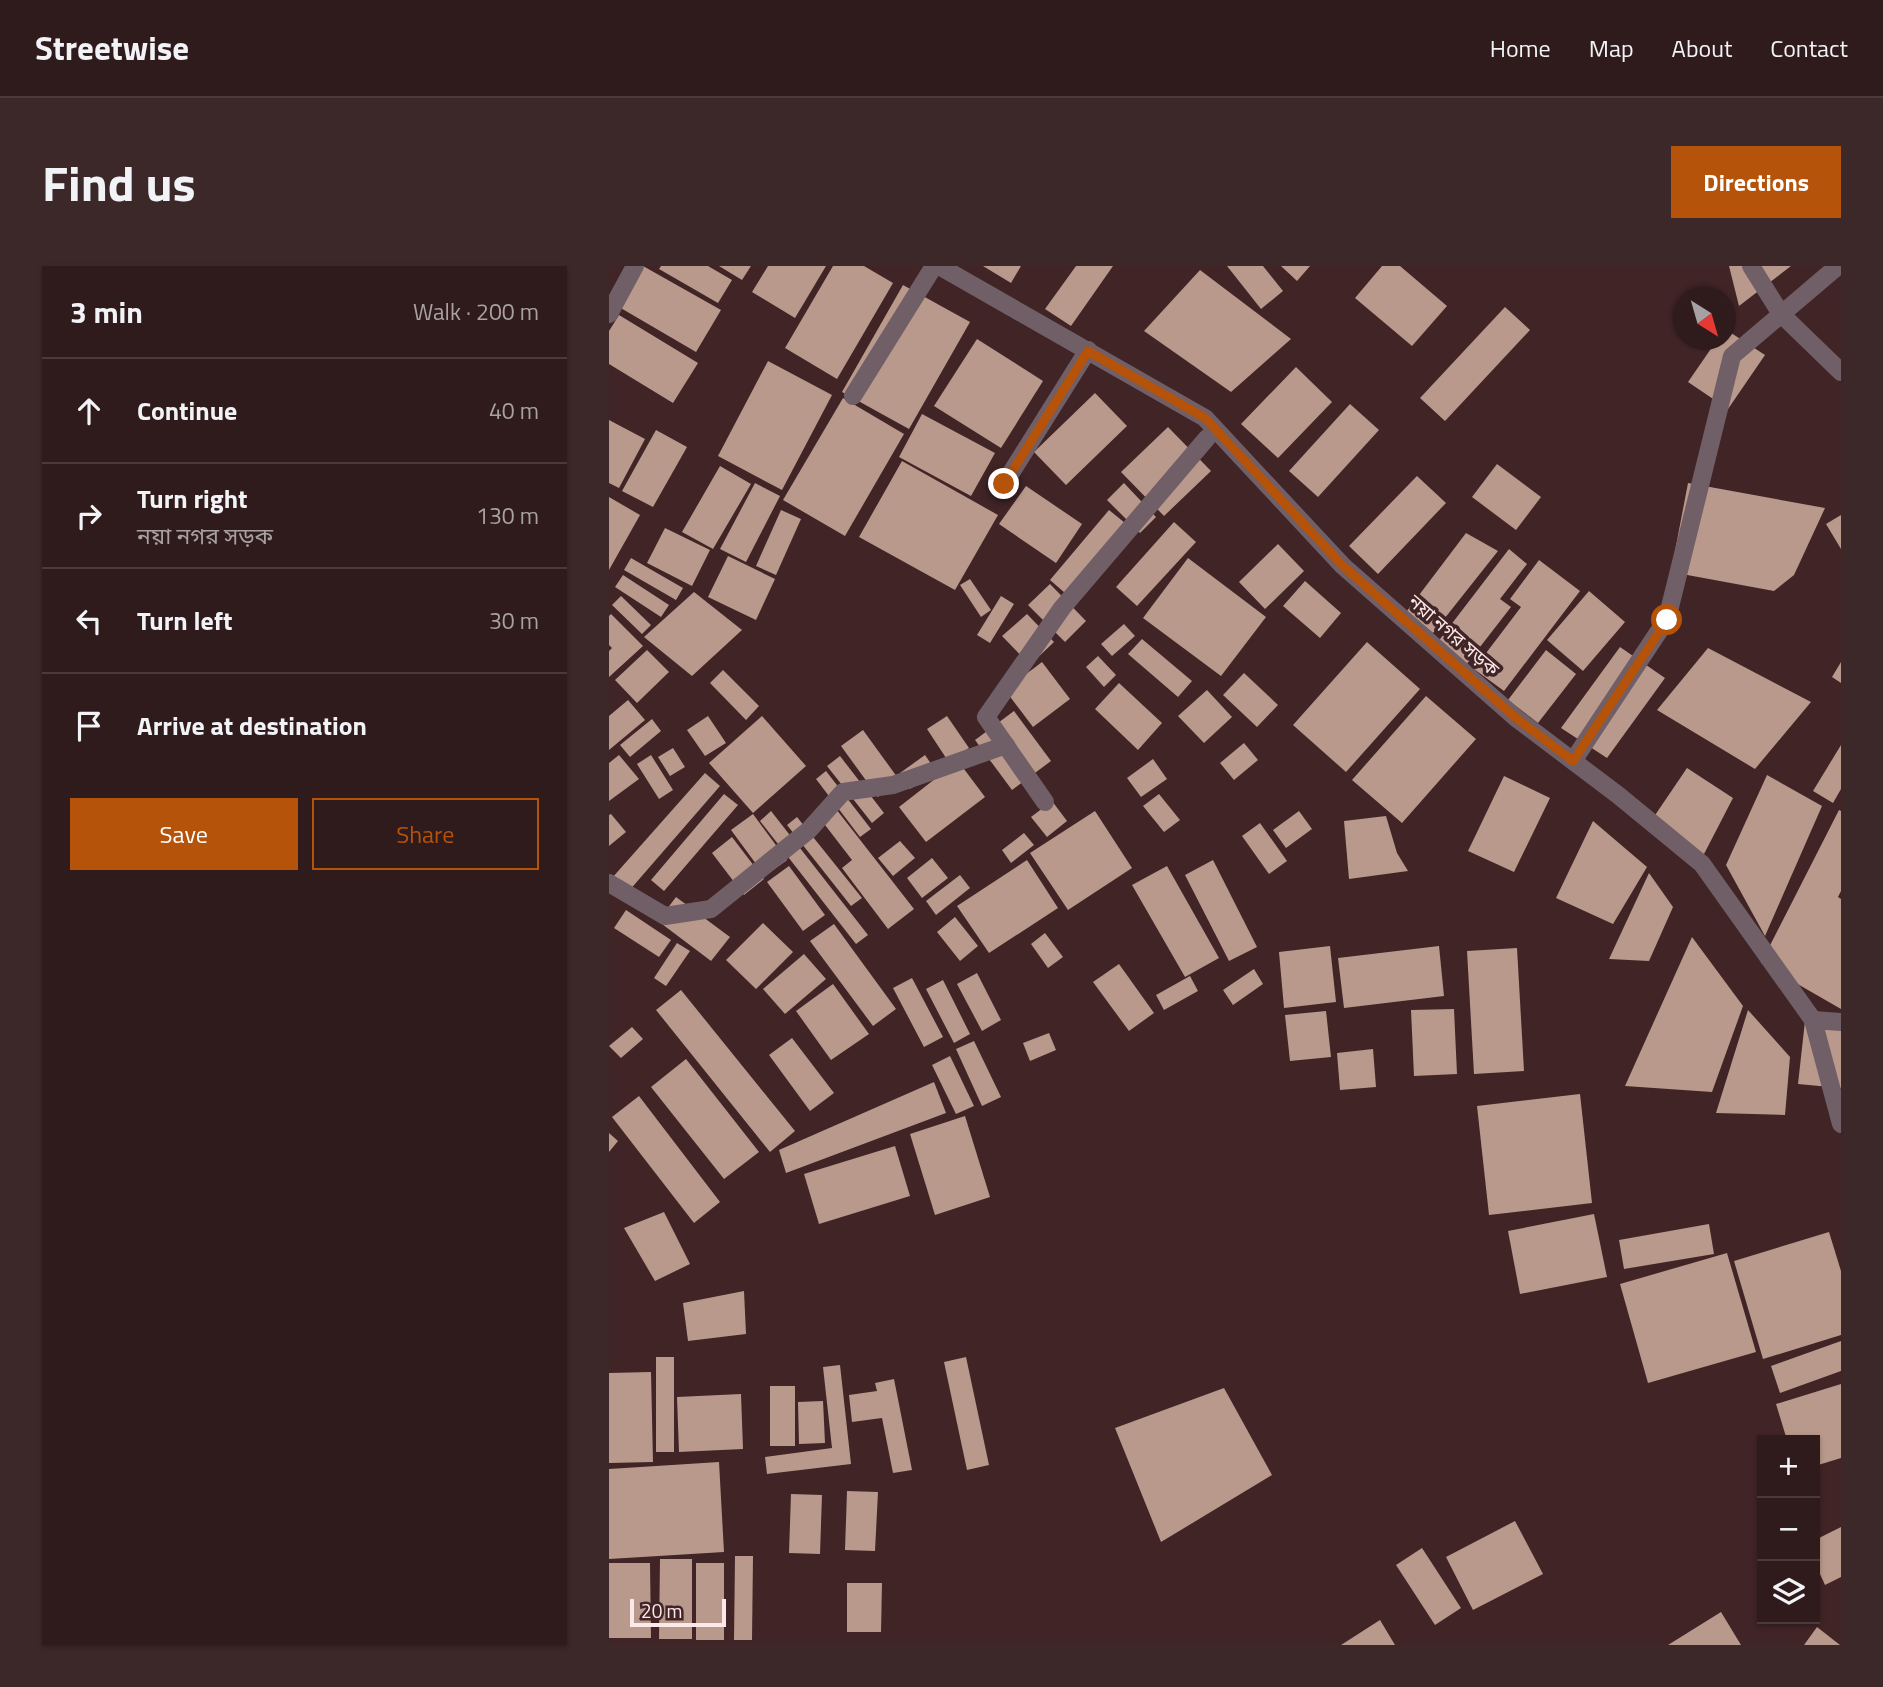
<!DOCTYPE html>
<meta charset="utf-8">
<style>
:root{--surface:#301b1c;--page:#3c2829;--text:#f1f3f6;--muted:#a8a1a3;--line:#4b393b;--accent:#b45309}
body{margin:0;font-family:"Titillium Web","Noto Sans Bengali",sans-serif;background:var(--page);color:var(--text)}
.controls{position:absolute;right:21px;bottom:21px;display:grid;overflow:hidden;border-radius:0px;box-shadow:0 2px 5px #0004}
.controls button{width:63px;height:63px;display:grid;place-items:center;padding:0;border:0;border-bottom:2px solid var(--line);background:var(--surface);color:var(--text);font:35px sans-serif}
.compass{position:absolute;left:1064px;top:21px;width:63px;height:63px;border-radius:50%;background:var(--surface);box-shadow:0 2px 5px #0004;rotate:143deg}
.scale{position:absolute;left:21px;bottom:18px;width:96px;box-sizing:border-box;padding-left:7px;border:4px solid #fce8e8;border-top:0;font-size:19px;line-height:24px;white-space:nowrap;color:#fce8e8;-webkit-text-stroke:5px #402426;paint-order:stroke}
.stop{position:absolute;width:21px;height:21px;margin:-16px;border:5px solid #b45309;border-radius:50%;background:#fff}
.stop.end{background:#b45309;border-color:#fff;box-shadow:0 2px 7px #0008}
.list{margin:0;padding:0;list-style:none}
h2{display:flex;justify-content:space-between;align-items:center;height:91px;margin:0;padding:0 28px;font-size:30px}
h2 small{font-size:23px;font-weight:400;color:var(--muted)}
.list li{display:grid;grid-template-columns:46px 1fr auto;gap:21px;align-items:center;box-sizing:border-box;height:105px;padding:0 28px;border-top:2px solid var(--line)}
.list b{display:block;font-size:26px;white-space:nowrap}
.list p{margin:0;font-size:23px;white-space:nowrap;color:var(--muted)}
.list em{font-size:23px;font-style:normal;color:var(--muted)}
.actions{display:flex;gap:14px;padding:21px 28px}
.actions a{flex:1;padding:16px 0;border:2px solid var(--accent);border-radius:0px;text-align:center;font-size:24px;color:var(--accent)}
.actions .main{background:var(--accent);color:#fff}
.icon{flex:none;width:38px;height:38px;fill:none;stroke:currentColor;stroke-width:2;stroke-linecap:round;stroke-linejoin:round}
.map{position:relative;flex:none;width:1232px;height:1379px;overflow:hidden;border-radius:0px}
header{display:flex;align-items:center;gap:42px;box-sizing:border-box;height:98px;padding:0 35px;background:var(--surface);border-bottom:2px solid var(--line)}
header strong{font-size:33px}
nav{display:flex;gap:38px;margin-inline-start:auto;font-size:24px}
.intro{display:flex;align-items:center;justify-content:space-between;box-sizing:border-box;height:168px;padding:0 42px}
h1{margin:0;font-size:49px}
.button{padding:18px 32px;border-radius:0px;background:var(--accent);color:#fff;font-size:24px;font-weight:700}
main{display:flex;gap:42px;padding:0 42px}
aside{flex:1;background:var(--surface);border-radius:0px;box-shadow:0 2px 5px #0004}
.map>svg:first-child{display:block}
</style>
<header>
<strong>Streetwise</strong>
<nav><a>Home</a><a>Map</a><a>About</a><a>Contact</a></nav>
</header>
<div class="intro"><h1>Find us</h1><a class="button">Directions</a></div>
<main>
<aside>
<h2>3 min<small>Walk · 200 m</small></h2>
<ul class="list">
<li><svg class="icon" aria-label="ahead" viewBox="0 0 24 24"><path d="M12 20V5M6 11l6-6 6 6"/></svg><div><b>Continue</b></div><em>40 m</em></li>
<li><svg class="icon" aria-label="right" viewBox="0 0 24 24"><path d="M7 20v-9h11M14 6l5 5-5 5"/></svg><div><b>Turn right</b><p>নয়া নগর সড়ক</p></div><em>130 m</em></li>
<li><svg class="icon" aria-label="left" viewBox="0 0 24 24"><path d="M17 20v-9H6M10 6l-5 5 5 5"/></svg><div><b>Turn left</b></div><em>30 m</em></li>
<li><svg class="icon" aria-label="arrive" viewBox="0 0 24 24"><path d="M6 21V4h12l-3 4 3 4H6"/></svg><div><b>Arrive at destination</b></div></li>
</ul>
<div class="actions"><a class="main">Save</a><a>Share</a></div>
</aside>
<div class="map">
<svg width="1232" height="1379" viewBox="0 0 1232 1379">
<rect width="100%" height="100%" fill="#402426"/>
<g fill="#b9998b">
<polygon points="34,0 112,44 87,86 10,41"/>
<polygon points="52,0 99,0 123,14 109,37 50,3"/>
<polygon points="110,0 142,0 133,14"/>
<polygon points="159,0 217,0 186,52 143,26"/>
<polygon points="224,0 255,0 284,17 228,113 176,82"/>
<polygon points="374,0 412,0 402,17"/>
<polygon points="467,0 504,0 462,60 436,43"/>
<polygon points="618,0 654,0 674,25 652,43"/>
<polygon points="672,0 701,0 688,15"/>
<polygon points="773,0 791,0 838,40 803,80 746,32"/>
<polygon points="1120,0 1182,0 1130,40"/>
<polygon points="591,4 682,73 622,126 535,65"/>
<polygon points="294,19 361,56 300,163 233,126"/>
<polygon points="896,41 921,64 836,155 811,132"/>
<polygon points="10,49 89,97 64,137 0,98 0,65"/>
<polygon points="1116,63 1156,89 1119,143 1079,116 1108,74 1116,74"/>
<polygon points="368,73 434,115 392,182 325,140"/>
<polygon points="159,95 223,129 173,224 109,190"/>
<polygon points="687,101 723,136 669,192 632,158"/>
<polygon points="486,127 518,160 457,219 425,186"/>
<polygon points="234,132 295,168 236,270 174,234"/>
<polygon points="741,138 770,164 709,231 680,205"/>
<polygon points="313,148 386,187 362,230 290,191"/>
<polygon points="0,154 36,173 10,222 0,217"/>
<polygon points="559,161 602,205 555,250 512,206"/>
<polygon points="47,164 78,181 44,241 13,225"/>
<polygon points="293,195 389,249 346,324 250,271"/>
<polygon points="888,198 932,231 907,264 863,231"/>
<polygon points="111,200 142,218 104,283 73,266"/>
<polygon points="808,210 837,237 769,308 740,280"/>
<polygon points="146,217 171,230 137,296 111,283"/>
<polygon points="515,217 547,251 531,267 498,234"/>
<polygon points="1079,217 1216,242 1185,309 1165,325 1062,306"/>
<polygon points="417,220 473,258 447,297 390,258"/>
<polygon points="0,231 31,249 0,304"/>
<polygon points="172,244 192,253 167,309 147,300"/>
<polygon points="500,244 516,257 456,327 441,314"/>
<polygon points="1232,249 1232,283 1217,258"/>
<polygon points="565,256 587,276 528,340 507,321"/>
<polygon points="56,262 101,284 83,320 38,297"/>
<polygon points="857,267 889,285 824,367 798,345"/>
<polygon points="669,278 695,305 656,343 630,316"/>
<polygon points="900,283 918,298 891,333 902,341 857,399 828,377"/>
<polygon points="119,290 166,313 147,354 99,331"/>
<polygon points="22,292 74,322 67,334 15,304"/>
<polygon points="579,292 657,351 612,410 534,352"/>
<polygon points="930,294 971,325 895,425 865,403 912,341 901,333"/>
<polygon points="14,309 60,339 52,351 6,321"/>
<polygon points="361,313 382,344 372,351 351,319"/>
<polygon points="696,315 732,347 711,372 674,340"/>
<polygon points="441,318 477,355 456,376 419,339"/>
<polygon points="980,325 1016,356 974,405 938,374"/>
<polygon points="85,326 133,364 83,410 35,371"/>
<polygon points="12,330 42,359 33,368 3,339"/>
<polygon points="392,330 405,338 381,377 368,369"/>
<polygon points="2,348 34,380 0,411 0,385 3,382 0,379 0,350"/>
<polygon points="418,348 445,376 421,399 393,370"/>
<polygon points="515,358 526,370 503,390 492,378"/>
<polygon points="533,373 583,415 569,431 519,388"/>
<polygon points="758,376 811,423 737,506 684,459"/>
<polygon points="1011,381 1056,412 998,492 952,462"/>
<polygon points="1099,382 1202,436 1146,503 1048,444"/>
<polygon points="38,384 60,406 28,437 6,414"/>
<polygon points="937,384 967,408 929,457 899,434"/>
<polygon points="489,390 507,409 495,421 477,401"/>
<polygon points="433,396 461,433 424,461 396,424"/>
<polygon points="1232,396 1232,417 1223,411"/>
<polygon points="114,404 150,440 137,454 101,417"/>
<polygon points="635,407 669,439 648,461 614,429"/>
<polygon points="510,417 553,457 529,484 486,443"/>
<polygon points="598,424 623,451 595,477 569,450"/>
<polygon points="817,430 867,473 793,557 743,514"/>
<polygon points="19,434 36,454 0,484 0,450"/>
<polygon points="405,445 442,495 403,524 366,474"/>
<polygon points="99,450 117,477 96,490 78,464"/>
<polygon points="153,450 197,500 144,547 100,497"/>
<polygon points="338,450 360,482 339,495 318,463"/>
<polygon points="43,453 52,465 21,491 11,479"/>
<polygon points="254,464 291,515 269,531 232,480"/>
<polygon points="635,477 649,494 625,514 611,497"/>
<polygon points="1232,479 1232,523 1224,537 1204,525"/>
<polygon points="64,482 76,501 61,510 49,491"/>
<polygon points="10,489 30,513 0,535 0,497"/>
<polygon points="42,489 64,524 50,533 28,498"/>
<polygon points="316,489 327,505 301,523 291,507"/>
<polygon points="231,490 275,547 263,557 218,500"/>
<polygon points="544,493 558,513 532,531 518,512"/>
<polygon points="349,495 376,531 317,576 290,541"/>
<polygon points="1078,502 1124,532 1095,588 1038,561"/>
<polygon points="217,505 262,563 251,571 207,513"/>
<polygon points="96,507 111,520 19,626 3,612"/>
<polygon points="1158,509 1213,540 1156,670 1117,599"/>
<polygon points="895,510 941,532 905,606 859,585"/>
<polygon points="115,528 129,539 55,625 42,614"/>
<polygon points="550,528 571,554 555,566 534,540"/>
<polygon points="220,534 305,643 279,663 233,602 243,594 206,546"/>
<polygon points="443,535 458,555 438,571 422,551"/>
<polygon points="1230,544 1232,545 1232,625 1229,631 1232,633 1232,743 1152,697"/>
<polygon points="162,545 259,669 247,678 151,555"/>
<polygon points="486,545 523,602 459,644 421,587"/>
<polygon points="690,545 703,563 677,582 664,564"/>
<polygon points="2,548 17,566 0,580 0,549"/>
<polygon points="144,548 178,594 156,610 122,564"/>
<polygon points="777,550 788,587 799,605 740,613 735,555"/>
<polygon points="188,551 253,632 242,640 178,559"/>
<polygon points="984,555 1038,601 1004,658 947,632"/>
<polygon points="651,557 678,595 660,608 633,570"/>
<polygon points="415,567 425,579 402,597 393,584"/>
<polygon points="123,571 155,613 135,629 103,587"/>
<polygon points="291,575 306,592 284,610 269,592"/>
<polygon points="323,592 339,612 313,632 298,612"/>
<polygon points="418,594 449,642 380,687 348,640"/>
<polygon points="604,594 648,681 620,695 576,609"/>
<polygon points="180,600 216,649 194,665 158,616"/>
<polygon points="558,600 610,692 576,711 523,619"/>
<polygon points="1040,607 1064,641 1040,695 1000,693"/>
<polygon points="351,609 361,622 327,649 317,635"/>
<polygon points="67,631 121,671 102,695 49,655"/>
<polygon points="17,644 62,674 50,691 5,662"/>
<polygon points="346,651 369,680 351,695 328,666"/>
<polygon points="154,657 184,686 147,723 117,694"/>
<polygon points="225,658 287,743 264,760 201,675"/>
<polygon points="436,667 454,691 439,702 422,678"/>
<polygon points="1083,671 1134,740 1103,826 1016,820"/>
<polygon points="68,677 81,685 57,720 45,712"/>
<polygon points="721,680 727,736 675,742 670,686"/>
<polygon points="830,680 835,730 735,742 729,692"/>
<polygon points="908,682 915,805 865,808 858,685"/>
<polygon points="195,688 217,713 176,748 154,723"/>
<polygon points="510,698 545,747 520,765 484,716"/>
<polygon points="645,703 654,718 624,739 614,724"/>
<polygon points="368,707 392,754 373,765 348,718"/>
<polygon points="581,710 589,725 555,744 547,729"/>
<polygon points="303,712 334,771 315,781 284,722"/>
<polygon points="334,714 361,768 345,777 317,723"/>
<polygon points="224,718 260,768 222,794 187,745"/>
<polygon points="72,724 186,865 161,886 47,744"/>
<polygon points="845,743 848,808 805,810 802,744"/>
<polygon points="1139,744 1181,791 1176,849 1107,847"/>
<polygon points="717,745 722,791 681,795 676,749"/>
<polygon points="1196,755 1232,763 1232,822 1189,818"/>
<polygon points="23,761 34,773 12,792 0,780"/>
<polygon points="440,767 447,784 421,795 414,777"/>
<polygon points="183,772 225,827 201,845 160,789"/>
<polygon points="365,775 392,831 373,840 347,783"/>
<polygon points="764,783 767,821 731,824 728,787"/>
<polygon points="341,790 365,840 347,848 323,799"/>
<polygon points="77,793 150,886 115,913 42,821"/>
<polygon points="325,816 337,847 177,907 170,884"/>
<polygon points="971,828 983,937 880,949 868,840"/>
<polygon points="30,830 111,936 85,957 3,851"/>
<polygon points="356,850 381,931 326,949 301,868"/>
<polygon points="0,867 9,875 0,886"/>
<polygon points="286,880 301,930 210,958 195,908"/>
<polygon points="55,946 81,998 46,1015 15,962"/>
<polygon points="985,948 998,1011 911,1028 899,965"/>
<polygon points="1100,958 1105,988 1015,1003 1010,974"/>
<polygon points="1220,966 1232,1005 1232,1069 1154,1093 1125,995"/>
<polygon points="1118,987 1147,1086 1039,1117 1011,1018"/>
<polygon points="135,1025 137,1068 79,1075 74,1037"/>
<polygon points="1232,1075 1232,1105 1171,1127 1162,1100"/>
<rect x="47" y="1091" width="18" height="95"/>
<polygon points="357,1091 380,1199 358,1204 335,1096"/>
<polygon points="231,1099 242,1198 158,1208 156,1191 223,1182 214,1101"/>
<polygon points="42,1106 44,1196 0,1197 0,1107"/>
<polygon points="285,1113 303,1204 284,1207 273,1152 243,1156 240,1129 268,1125 266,1117"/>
<polygon points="1232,1118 1232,1192 1206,1200 1206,1174 1178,1174 1167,1138"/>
<rect x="161" y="1120" width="25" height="60"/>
<polygon points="615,1122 663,1209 552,1276 506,1162"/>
<polygon points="132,1128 134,1183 70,1186 68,1131"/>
<polygon points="214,1135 216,1177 190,1178 189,1136"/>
<polygon points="110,1196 115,1286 0,1293 0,1203"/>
<polygon points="238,1225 269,1226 266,1285 236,1284"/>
<polygon points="182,1228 213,1229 211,1288 180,1287"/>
<polygon points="906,1255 934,1308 864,1344 837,1291"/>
<polygon points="1232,1261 1232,1311 1216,1319 1206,1297 1206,1274"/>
<polygon points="813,1282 852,1342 826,1359 787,1299"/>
<polygon points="126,1290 144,1290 143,1374 125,1374"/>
<polygon points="51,1293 83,1293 83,1373 50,1373"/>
<polygon points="0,1297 41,1297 42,1372 0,1372"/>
<rect x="87" y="1297" width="28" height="77"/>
<polygon points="238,1317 273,1317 272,1366 238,1366"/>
<polygon points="1112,1346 1132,1379 1059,1379"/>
<polygon points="771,1354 786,1379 732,1379"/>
<polygon points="1208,1361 1231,1379 1195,1379"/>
</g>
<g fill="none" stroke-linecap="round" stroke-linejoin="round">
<g stroke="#715f68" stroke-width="18">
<polyline points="330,0 596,152 734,300 907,452 1009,529 1093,598 1204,754 1232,858"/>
<polyline points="1142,0 1172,48 1232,106"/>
<polyline points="0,48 26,0"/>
<polyline points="244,130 325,0"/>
<polyline points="395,218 479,84"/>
<polyline points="964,495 1058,353 1123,90 1229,0"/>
<polyline points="436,536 377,451 453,342 598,172"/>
<polyline points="0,617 56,650 102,643 200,564 234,526 284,519 397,479"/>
<polyline points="1204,754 1232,756"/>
</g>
</g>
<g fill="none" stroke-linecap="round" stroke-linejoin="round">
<polyline stroke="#b45309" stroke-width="9" points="395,218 479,85 596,152 734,300 907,452 964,495 1058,354"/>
</g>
<g text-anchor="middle" stroke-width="7" stroke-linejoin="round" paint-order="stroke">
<g font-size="19" fill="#fce8e8" stroke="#402426">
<text transform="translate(845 369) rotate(41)" y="7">নয়া নগর সড়ক</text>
</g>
</g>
</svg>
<div class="controls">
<button>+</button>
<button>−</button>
<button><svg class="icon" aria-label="layers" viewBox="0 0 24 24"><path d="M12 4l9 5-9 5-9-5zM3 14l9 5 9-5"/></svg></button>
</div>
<svg class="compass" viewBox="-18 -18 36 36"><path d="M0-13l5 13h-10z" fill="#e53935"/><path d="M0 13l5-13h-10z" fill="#a8a1a3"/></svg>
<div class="scale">20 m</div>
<div class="stop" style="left:1058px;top:354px"></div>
<div class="stop end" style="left:395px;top:218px"></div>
</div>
</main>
